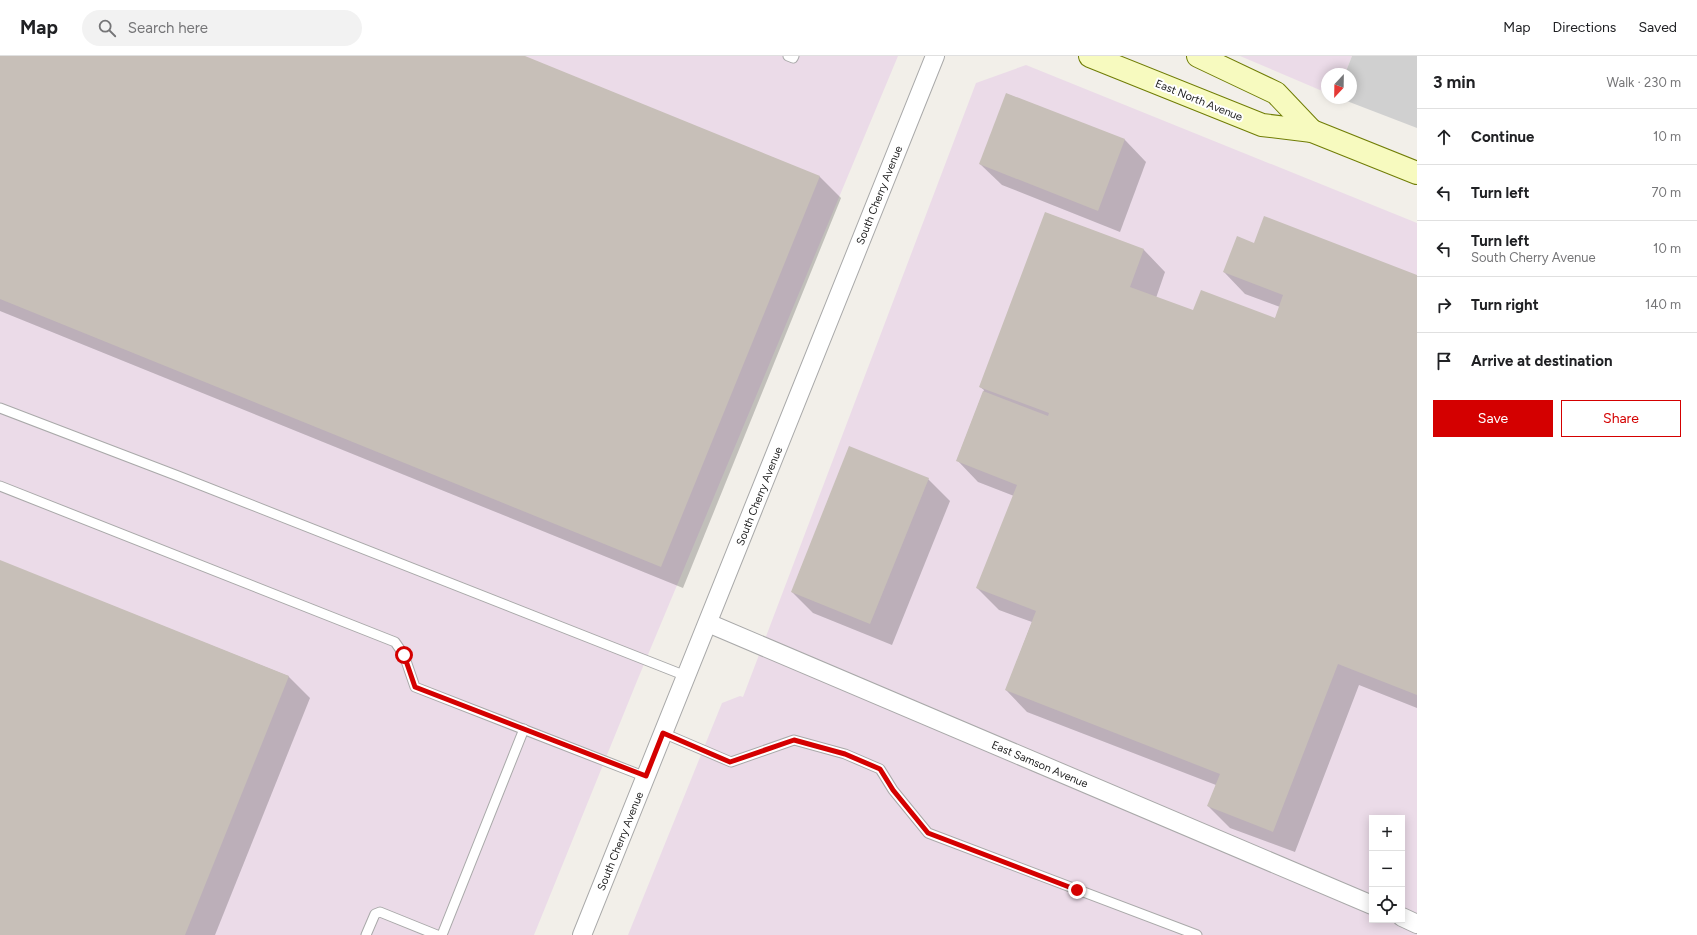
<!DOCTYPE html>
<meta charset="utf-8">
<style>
:root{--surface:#fff;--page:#f2f2f2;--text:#202124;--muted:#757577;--line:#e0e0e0;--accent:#d40000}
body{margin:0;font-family:Figtree,sans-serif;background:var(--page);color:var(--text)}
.controls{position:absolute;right:12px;bottom:12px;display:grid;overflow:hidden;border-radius:0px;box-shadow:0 2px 10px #0003}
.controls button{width:36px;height:36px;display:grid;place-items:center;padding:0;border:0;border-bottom:1px solid var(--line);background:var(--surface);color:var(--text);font:20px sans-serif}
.compass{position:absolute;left:1321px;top:12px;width:36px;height:36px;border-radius:50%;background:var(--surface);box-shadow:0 2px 10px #0003;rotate:202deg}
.stop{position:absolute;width:12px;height:12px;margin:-9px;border:3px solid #d40000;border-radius:50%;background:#fff}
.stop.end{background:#d40000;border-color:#fff;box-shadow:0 1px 4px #0008}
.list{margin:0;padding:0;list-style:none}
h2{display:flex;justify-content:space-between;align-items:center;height:52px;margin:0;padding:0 16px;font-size:17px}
h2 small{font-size:13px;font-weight:400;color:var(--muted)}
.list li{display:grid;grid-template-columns:26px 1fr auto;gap:12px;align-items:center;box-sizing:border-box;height:56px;padding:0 16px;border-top:1px solid var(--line)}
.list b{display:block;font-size:15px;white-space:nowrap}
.list p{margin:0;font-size:13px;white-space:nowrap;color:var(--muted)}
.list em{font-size:13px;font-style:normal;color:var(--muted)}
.actions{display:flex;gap:8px;padding:12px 16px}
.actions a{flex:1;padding:9px 0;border:1px solid var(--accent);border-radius:0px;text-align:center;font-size:14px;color:var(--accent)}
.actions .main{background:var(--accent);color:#fff}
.icon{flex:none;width:22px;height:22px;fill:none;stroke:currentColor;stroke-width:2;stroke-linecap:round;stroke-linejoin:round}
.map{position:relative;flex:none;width:1417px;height:879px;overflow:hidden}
header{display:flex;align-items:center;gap:24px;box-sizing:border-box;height:56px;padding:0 20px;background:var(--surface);border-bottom:1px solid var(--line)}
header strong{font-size:19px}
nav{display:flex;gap:22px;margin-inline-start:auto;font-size:14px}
.search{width:280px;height:36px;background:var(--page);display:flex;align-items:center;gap:10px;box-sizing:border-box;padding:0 14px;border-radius:22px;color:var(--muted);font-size:15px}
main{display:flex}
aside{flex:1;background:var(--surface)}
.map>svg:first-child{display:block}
</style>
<header>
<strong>Map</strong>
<div class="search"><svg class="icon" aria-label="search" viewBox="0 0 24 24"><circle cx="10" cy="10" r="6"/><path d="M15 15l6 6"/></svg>Search here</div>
<nav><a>Map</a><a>Directions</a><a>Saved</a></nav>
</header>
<main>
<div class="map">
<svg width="1417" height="879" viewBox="0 0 1417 879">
<rect width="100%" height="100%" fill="#f2efe9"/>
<g fill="#ebdbe8" fill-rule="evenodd">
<polygon points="0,0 898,0 637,625 534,879 0,879"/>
<polygon points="1240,0 1352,0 1345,18 1327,18 1327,37"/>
<path d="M1026,9L1417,167V879H628L722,647L740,640L743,641L976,27ZM1372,762H1402V864H1372Z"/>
</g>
<polygon fill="#d0d0d0" points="1352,0 1417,0 1417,72 1339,42 1351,42 1351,18 1345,18"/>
<g fill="#0003">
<polygon points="0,0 523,0 820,121 841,142 683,532 0,255"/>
<polygon points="1007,38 1125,84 1146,106 1120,176 1002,129 980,108"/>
<polygon points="1046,157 1144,194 1165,216 1156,242 1193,256 1275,263 1280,251 1245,238 1224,216 1254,188 1417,220 1417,652 1359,629 1295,796 1230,772 1208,750 1216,729 1027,656 1006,634 1032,566 999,554 977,532 1014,440 978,426 957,404 984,334 980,331"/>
<polygon points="928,423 950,445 892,589 813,557 792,536"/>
<polygon points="0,505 288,620 310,642 215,879 0,879"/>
</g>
<g fill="#c7bfb8">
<polygon points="0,0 525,0 820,120 661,511 0,243"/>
<polygon points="1006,37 1125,83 1098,155 979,108"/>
<polygon points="1045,156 1144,193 1130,231 1193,254 1201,234 1275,262 1283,239 1223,216 1237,180 1254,187 1264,160 1417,219 1417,639 1338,608 1273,776 1207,750 1220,718 1005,634 1036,555 976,532 1017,429 956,405 983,335 1048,360 1049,357 979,331"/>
<polygon points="849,390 929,422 870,568 791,536"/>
<polygon points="0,504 289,620 185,879 0,879"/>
</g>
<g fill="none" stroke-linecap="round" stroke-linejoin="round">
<g stroke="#a9a9a9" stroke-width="11">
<g id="lane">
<polyline points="788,0 793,2 794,0"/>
<polyline points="0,352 178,420 686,620"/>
<polyline points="0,430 395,586 404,599 415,631 646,721"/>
<polyline points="663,677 731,706 794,684 845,698 880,713 893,734 928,777 1197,879"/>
<polyline points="366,879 375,858 380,856 437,879"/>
<polyline points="442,879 524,673"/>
</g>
</g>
<g stroke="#a9a9a9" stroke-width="20">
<g id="street">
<polyline points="708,567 1372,849"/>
<polyline points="1402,861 1417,868"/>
<polyline points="582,879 935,0"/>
</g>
</g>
<g stroke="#707d05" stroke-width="24">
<g id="secondary">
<polyline points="1090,0 1262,69 1312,75 1417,117"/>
<polyline points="1198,0 1276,37 1312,75"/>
</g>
</g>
<use href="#lane" stroke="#fff" stroke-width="9"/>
<use href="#street" stroke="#fff" stroke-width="18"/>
<use href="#secondary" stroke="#f7fabf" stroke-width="22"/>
</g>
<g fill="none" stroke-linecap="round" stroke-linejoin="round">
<polyline stroke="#d40000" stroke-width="5" points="404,599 415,631 646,720 663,677 730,706 794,684 845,698 880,713 893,734 928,777 1077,834"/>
</g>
<g text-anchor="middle" stroke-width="4" stroke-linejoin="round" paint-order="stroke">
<g font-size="11" fill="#222" stroke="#fff">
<text transform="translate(1199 44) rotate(22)" y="4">East North Avenue</text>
<text transform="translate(879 139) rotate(-68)" y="4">South Cherry Avenue</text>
<text transform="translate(759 440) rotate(-68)" y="4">South Cherry Avenue</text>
<text transform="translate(1040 708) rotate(23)" y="4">East Samson Avenue</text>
<text transform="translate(620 785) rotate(-68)" y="4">South Cherry Avenue</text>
</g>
</g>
</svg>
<div class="controls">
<button>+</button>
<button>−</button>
<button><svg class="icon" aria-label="locate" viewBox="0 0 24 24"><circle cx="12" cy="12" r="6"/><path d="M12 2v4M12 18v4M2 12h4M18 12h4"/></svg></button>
</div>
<svg class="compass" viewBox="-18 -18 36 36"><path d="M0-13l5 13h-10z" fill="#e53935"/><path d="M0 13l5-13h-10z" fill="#757577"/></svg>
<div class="stop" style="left:404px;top:599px"></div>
<div class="stop end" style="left:1077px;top:834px"></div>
</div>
<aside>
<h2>3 min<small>Walk · 230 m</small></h2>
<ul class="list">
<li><svg class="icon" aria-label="ahead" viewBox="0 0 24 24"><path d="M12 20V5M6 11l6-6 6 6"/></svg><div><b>Continue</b></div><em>10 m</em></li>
<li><svg class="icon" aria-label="left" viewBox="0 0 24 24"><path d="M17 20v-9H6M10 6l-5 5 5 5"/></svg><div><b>Turn left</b></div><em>70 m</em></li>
<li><svg class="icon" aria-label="left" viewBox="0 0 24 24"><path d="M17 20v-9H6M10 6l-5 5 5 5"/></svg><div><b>Turn left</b><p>South Cherry Avenue</p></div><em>10 m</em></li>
<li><svg class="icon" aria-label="right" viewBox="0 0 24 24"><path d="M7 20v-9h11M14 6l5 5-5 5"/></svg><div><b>Turn right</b></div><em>140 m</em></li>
<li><svg class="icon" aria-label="arrive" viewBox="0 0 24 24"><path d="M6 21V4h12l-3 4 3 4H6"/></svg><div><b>Arrive at destination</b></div></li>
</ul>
<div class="actions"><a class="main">Save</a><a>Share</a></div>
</aside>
</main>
